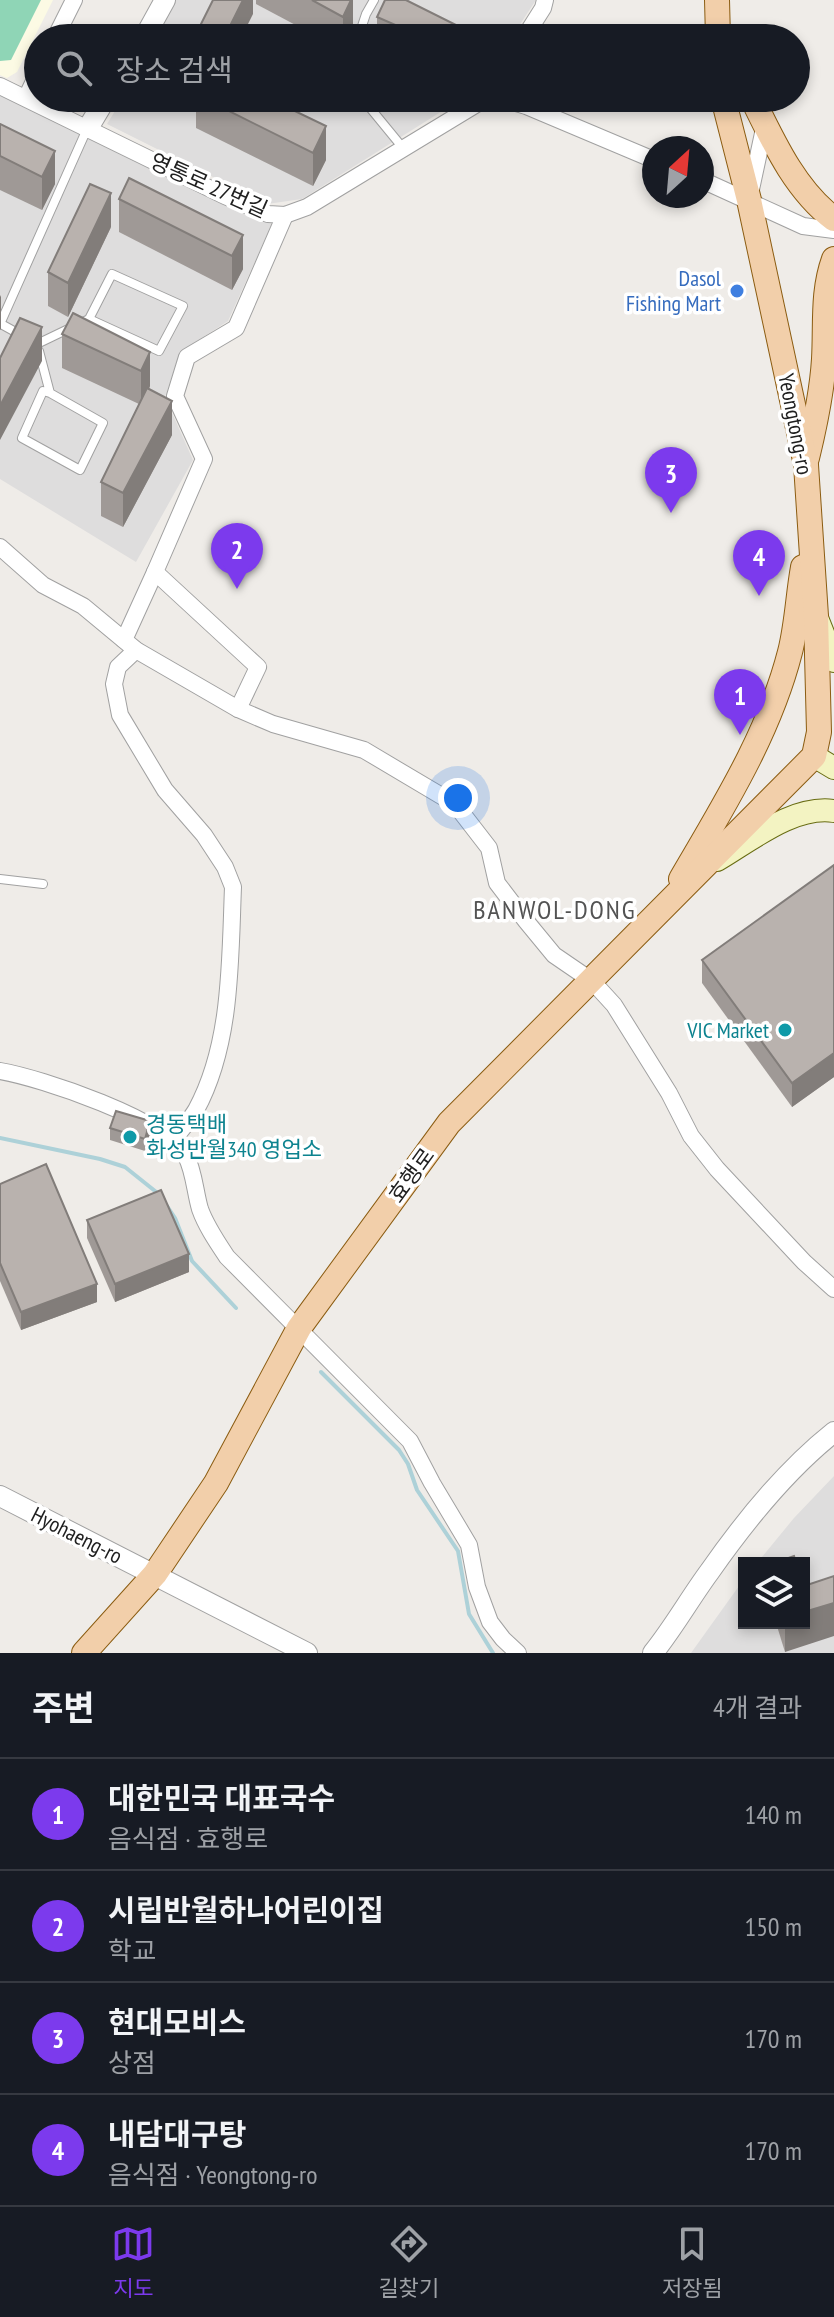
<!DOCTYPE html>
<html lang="ko">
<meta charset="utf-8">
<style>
:root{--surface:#171b24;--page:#242831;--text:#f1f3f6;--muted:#9ea1a6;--line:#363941;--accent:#7c3aed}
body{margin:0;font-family:"PT Sans Narrow","Noto Sans KR",sans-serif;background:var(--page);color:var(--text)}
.controls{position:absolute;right:24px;bottom:24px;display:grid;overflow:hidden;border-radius:0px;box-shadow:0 4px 12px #0003}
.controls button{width:72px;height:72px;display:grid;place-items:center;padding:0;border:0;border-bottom:2px solid var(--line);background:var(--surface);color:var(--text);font:40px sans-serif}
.compass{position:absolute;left:642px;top:136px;width:72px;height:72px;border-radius:50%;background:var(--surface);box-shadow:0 4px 12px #0003;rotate:26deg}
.you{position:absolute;left:458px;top:798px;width:28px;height:28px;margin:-20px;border:6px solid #fff;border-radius:50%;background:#1a73e8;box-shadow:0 0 0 12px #1a73e833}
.badge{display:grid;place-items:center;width:52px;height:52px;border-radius:50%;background:var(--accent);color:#fff;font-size:26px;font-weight:700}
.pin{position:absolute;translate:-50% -66px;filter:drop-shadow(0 2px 4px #0008)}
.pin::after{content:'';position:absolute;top:42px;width:28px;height:24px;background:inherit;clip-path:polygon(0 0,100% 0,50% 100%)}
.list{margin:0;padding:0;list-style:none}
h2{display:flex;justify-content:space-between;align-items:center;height:104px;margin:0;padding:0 32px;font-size:34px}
h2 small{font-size:26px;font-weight:400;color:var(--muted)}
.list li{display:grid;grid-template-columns:52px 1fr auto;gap:24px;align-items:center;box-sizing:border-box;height:112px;padding:0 32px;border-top:2px solid var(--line)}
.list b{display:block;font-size:30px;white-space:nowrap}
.list p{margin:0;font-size:26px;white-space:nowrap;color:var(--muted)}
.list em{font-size:26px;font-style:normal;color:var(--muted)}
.icon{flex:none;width:44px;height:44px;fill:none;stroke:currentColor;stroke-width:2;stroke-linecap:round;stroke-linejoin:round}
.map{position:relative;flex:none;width:834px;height:1653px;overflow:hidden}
.search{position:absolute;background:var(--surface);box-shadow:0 4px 12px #0003;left:24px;right:24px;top:24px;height:88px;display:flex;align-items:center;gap:20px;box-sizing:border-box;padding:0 28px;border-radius:44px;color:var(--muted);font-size:30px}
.sheet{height:552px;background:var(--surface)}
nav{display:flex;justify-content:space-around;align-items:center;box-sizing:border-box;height:112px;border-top:2px solid var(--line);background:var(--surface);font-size:22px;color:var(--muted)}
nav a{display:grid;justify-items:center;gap:4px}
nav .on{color:var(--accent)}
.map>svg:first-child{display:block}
</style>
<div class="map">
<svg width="834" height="1653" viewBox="0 0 834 1653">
<rect width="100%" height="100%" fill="#efece8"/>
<g fill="#dedddd">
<polygon points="175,0 536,0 511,38 156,38"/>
<polygon points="0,89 272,224 228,321 180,352 165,397 193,460 136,562 0,479"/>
<polygon points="123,98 463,98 302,199 267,204 107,124"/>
<polygon points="834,1476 834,1653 691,1653 744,1579 744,1623 804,1623 804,1563 757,1563 794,1518"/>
</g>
<polygon fill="#fcfae4" points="0,0 53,0 17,72 7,78 0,75"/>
<polygon fill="#8fd5b6" points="0,0 41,0 11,60 0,61"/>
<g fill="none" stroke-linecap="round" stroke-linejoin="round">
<g stroke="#add1d8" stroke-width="4">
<polyline points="0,1138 100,1159 125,1167 160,1195"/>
<polyline points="167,1206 175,1218 192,1261 236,1308"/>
<polyline points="321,1372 399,1450 408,1464 417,1490 458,1551 469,1614 493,1653"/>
</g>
<g stroke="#a1a1a1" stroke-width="10">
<g id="service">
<polyline points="358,38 366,14 374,0"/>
<polyline points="362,98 403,148"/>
<polyline points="0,324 87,129"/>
<polyline points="1,324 21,335"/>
<polyline points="37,344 89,319 112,274 183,306 159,351 89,319"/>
<polyline points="39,351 50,393 103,423 80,470 22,438 43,391 50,393"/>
<polyline points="0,879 43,884"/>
</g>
</g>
<g stroke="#a1a1a1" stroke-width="18">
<g id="minor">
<polyline points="55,38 74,0"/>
<polyline points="524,38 543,8 545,0"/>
<polyline points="0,86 225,196 268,214 285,215 307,207 480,102 499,98"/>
<polyline points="26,98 38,73"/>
<polyline points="500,98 526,106 654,160"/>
<polyline points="702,180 803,226 834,230"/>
<polyline points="750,194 765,124"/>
<polyline points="0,547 43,585 83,606 136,650 238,709 273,724 364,750 455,804 489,848 497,883 526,921 554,955 592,981 614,1005 669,1093 691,1136 717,1169 804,1262 834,1289"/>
<polyline points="124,640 155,572"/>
<path d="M136,650L118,667L114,684L120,715L165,790L204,835L225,867L233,887C230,960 232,1044 196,1110C190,1120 181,1130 174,1139"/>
<polyline points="238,709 258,667 155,572 204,459 175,396 187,357 236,328 285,215"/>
<path d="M0,1071C41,1078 167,1120 186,1156C194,1171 195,1192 200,1209C206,1226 217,1242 227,1257L410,1441L432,1483L469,1545L477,1587L490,1622L503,1639L518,1653"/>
</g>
</g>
<g stroke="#a1a1a1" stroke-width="22">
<g id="tertiary">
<polyline points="144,38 165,0"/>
<polyline points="88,128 106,98"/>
<polyline points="0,1496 307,1653"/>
<path d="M653,1653C674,1627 690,1598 710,1571C745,1521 786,1470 834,1432"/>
</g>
</g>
<g stroke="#686c12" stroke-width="24">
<g id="secondary">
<polyline points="817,618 834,661"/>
<polyline points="814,756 834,768"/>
<path d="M717,860C750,841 793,805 834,811"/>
</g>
</g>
<g stroke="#8b5c11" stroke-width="26">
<g id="primary">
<polyline points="717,0 718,38"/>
<path d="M752,98C773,141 795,190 834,219"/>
<path d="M807,458C815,425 822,393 824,359C826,324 822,292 834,259"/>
<path d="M681,879C723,807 769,734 790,652C797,625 798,595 803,567"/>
<polyline points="84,1653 155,1574 216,1483 299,1328 449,1123 814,756 819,732 816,616 806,465 749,200 723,98"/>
</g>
</g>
<use href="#service" stroke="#fff" stroke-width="8"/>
<use href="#minor" stroke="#fff" stroke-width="16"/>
<use href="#tertiary" stroke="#fff" stroke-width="20"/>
<use href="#secondary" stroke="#f3f3c2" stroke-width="22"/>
<use href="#primary" stroke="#f2cfaa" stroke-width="24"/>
</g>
<g fill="#9f9996">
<polygon points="256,0 353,0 353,30 349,38 320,38 256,4"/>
<polygon points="377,17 478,38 377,38"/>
<polygon points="196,98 268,98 326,160 313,186 196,128"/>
<polygon points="0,124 55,184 42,210 0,190"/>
<polygon points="119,199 243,235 243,269 232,290 119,232"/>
<polygon points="111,227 68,317 48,306 48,272"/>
<polygon points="62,334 150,352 150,386 149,389 172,435 123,527 101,516 101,482 139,404 62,368"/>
<polygon points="834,865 834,1077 792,1107 702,983 702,960"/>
<polygon points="110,1128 150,1133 145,1151 110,1140"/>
<polygon points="0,1184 97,1302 21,1330 0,1281"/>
<polygon points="87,1220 189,1272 115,1302 87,1238"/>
<polygon points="776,1623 804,1623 785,1652"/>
</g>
<g fill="#827d7a">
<polygon points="243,0 253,0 253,14 241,38 224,38"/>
<polygon points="351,0 353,0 353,30 349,38 343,38 343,17"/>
<polygon points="326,126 326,160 313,186 313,153"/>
<polygon points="55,151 55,184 42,210 42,177"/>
<polygon points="111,193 111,227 68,317 68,283"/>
<polygon points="243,235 243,269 232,290 232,256"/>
<polygon points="1,295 1,329 0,330 0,297"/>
<polygon points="42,327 42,361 0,440 0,406"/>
<polygon points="150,352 150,386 141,405 141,371"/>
<polygon points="172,401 172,435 123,527 123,493"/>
<polygon points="834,1053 834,1077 792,1107 792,1083"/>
<polygon points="150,1121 150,1133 145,1151 145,1139"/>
<polygon points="189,1254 189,1272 115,1302 115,1284"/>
<polygon points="97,1284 97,1302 21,1330 21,1312"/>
<polygon points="834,1603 834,1636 785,1652 785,1623 804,1623 804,1612"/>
</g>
<g fill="#b9b2ae" stroke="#827d7a" stroke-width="2">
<polygon points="213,0 243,0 224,38 194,38"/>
<polygon points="312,0 351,0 343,17"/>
<polygon points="385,0 406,0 478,36 477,38 425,38 377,17"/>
<polygon points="203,98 268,98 326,126 313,153"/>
<polygon points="0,124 55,151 42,177 0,156"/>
<polygon points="129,178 243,235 232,256 119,199"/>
<polygon points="90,184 111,193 68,283 48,272"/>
<polygon points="73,313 150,352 141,371 62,334"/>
<polygon points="20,318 42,327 0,406 0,358"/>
<polygon points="147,388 172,401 123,493 101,482"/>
<polygon points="834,865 834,1053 792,1083 702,960"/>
<polygon points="116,1111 150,1121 145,1139 110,1128"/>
<polygon points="46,1164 97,1284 21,1312 0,1263 0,1184"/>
<polygon points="161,1190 189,1254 115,1284 87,1220"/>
<polygon points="794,1556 796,1563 774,1563"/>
<polygon points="834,1576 834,1603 804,1612 804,1586"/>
</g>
<circle fill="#3f7fe0" stroke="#fff" stroke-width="3" cx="737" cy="291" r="8"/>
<g fill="#0f9aa8" stroke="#fff" stroke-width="3">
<circle cx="785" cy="1030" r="8"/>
<circle cx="130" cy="1137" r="8"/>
</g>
<g text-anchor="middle" stroke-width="7" stroke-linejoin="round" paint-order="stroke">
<g font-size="22" fill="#202020" stroke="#fff">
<text transform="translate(209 185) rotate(24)" y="8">영통로 27번길</text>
<text transform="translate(796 424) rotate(79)" y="8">Yeongtong-ro</text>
<text transform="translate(411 1175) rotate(-54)" y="8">효행로</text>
<text transform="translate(77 1535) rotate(27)" y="8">Hyohaeng-ro</text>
</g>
<g font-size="22" fill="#366cbe" stroke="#fff" text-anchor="end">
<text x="721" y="286">Dasol<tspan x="721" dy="25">Fishing Mart</tspan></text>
</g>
<g font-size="22" fill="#0d838f" stroke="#fff" text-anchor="end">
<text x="769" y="1038">VIC Market</text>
<text x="146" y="1132" text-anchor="start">경동택배<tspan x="146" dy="25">화성반월340 영업소</tspan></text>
</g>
<g font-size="26" letter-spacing="2" fill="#535353" stroke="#fff">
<text x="555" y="919">BANWOL-DONG</text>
</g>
</g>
</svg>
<div class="controls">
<button><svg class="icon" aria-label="layers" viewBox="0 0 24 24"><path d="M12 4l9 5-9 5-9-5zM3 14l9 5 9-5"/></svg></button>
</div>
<svg class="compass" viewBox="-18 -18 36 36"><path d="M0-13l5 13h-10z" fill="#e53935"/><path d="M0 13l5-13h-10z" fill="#9ea1a6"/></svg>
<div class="you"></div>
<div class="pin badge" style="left:740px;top:735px">1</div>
<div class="pin badge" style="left:237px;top:589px">2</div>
<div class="pin badge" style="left:671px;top:513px">3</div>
<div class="pin badge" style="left:759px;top:596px">4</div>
<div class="search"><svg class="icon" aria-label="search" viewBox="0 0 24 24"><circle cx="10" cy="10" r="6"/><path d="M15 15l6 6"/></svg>장소 검색</div>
</div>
<section class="sheet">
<h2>주변<small>4개 결과</small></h2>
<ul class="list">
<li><span class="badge">1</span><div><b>대한민국 대표국수</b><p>음식점 · 효행로</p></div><em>140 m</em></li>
<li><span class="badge">2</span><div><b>시립반월하나어린이집</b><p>학교</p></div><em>150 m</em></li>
<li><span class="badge">3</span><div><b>현대모비스</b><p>상점</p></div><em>170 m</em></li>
<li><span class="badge">4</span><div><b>내담대구탕</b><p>음식점 · Yeongtong-ro</p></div><em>170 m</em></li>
</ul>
</section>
<nav>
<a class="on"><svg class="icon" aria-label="map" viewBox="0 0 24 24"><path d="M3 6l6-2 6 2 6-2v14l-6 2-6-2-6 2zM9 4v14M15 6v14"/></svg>지도</a>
<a><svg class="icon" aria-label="directions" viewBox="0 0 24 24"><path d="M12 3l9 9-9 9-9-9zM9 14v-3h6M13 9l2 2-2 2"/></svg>길찾기</a>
<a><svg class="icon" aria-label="saved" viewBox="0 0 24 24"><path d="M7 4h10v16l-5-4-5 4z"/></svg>저장됨</a>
</nav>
